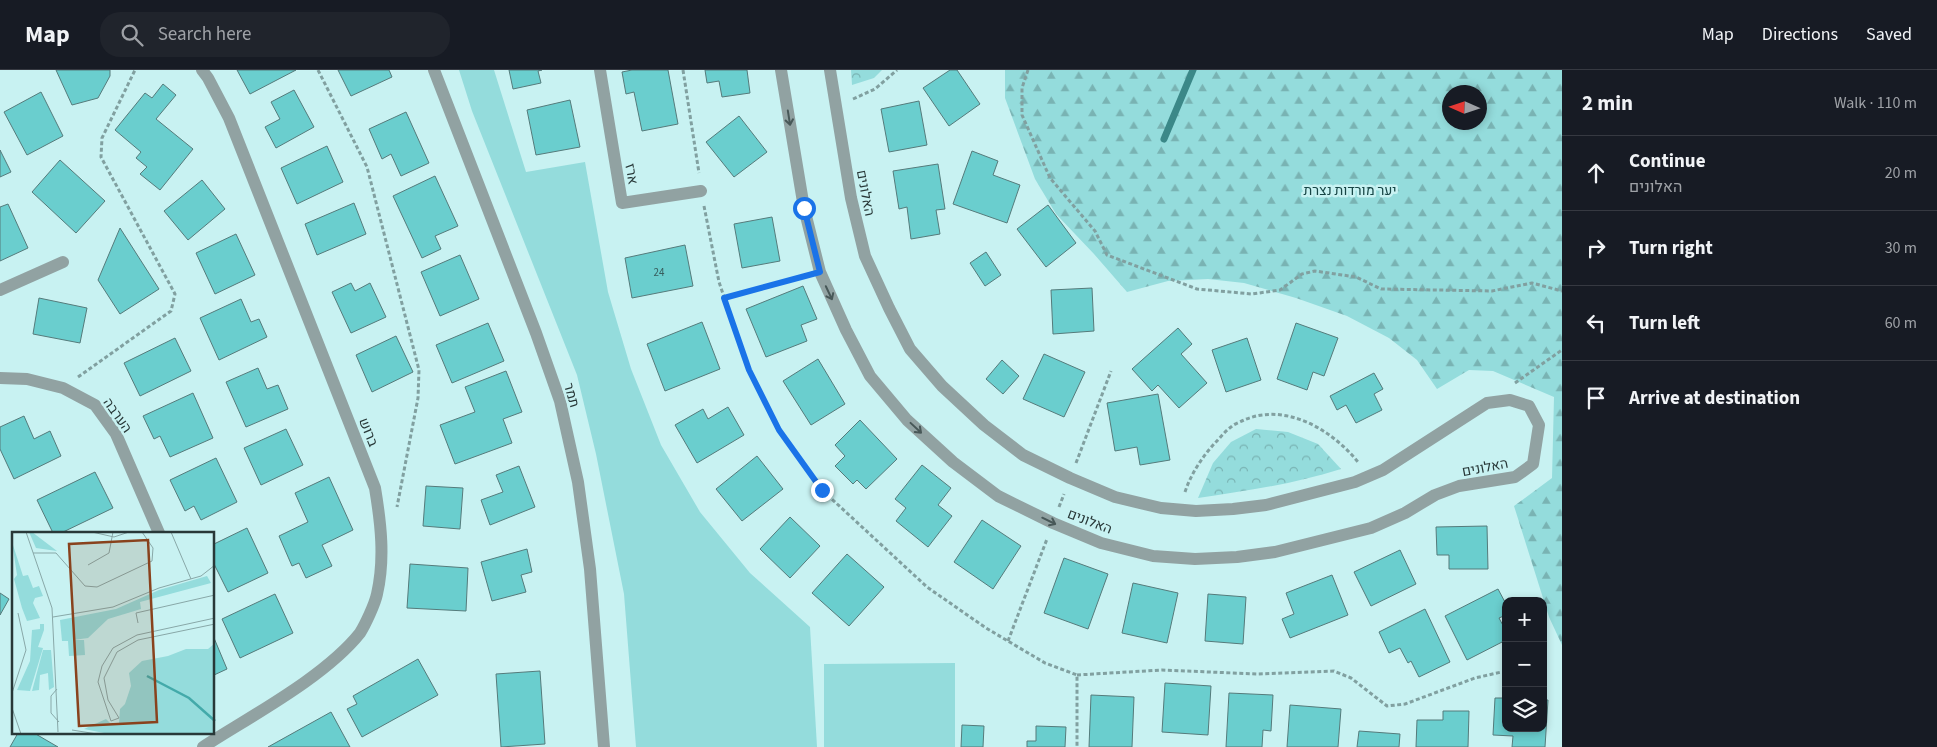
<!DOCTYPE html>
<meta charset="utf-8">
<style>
:root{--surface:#171b24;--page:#20242c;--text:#f1f3f6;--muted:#9ea1a6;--line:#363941}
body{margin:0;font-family:"Source Sans 3",Heebo,sans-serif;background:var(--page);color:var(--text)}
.controls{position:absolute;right:15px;bottom:15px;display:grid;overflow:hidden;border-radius:10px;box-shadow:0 2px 8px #0003}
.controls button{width:45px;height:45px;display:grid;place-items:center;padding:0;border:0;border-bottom:1px solid var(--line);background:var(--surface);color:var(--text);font:25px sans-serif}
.compass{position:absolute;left:1442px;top:15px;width:45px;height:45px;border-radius:50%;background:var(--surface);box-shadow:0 2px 8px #0003;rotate:273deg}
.stop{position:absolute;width:15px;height:15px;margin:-11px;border:4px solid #1a73e8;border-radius:50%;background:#fff}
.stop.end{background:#1a73e8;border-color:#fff;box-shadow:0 1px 5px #0008}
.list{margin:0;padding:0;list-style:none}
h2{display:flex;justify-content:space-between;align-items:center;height:65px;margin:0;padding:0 20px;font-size:21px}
h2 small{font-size:16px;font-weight:400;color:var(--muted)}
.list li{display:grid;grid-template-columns:32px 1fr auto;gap:15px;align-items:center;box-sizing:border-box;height:75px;padding:0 20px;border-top:1px solid var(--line)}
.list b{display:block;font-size:19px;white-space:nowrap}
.list p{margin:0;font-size:16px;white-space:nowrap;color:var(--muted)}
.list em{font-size:16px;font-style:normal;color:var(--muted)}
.icon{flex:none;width:28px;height:28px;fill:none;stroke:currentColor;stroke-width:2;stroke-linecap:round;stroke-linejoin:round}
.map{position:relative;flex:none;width:1562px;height:677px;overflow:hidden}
header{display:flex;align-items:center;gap:30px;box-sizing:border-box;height:70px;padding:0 25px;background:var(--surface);border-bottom:1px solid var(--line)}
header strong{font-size:24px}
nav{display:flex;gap:28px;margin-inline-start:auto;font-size:18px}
.search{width:350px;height:45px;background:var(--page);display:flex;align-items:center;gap:12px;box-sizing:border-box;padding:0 18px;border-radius:20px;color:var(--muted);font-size:19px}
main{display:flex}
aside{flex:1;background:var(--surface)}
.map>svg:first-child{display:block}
</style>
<header>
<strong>Map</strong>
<div class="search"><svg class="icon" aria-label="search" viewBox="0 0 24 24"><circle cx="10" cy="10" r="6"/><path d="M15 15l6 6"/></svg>Search here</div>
<nav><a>Map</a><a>Directions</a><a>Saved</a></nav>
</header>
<main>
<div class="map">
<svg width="1562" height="677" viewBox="0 0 1562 677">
<defs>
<pattern id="forest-firs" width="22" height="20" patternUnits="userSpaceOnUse" patternTransform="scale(1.25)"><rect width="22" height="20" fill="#94dcdc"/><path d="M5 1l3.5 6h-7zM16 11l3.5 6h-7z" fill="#79b3b3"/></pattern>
<pattern id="park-crowns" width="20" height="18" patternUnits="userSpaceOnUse" patternTransform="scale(1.25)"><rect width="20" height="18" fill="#94dcdc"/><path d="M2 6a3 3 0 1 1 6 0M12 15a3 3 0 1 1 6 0" fill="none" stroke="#79b3b3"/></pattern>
</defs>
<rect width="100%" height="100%" fill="#c8f2f2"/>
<g fill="#94dcdc">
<polygon points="459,0 494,0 526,102 585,92 608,222 631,299 661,375 700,442 750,503 810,557 817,677 636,677 624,524 596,384 577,305 472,41"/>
<polygon points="955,593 955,677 824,677 824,594"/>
</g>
<path fill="url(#forest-firs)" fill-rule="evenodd" d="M1005,0H1562V575L1549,547L1514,436L1552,408L1554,327L1493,301L1469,300L1437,319L1417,290L1389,268L1347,246L1296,228L1244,213L1208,209L1168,211L1127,222L1094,184L1056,144L1035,109L1005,28ZM1450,22H1480V52H1450Z"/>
<g fill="url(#park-crowns)">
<polygon points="851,0 882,0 874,8 852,15"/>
<path d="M1256,359L1288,362L1318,374L1341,399C1294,414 1246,421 1198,428L1213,393L1231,372Z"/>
</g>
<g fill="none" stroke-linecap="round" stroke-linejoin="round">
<polyline stroke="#3b8888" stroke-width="7" points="1164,69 1193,0"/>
</g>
<g fill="#6acece" stroke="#557b7b">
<polygon points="56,0 110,0 110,6 98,28 72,35"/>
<polygon points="237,0 296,0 250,24"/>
<polygon points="338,0 389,0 392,7 351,26"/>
<polygon points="509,0 542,0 538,1 541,13 513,19"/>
<polygon points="632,0 668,0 678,54 642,61 634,22 626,24 622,2"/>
<polygon points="705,0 747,0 750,23 722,27 719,11 707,13"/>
<polygon points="950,0 957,0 980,34 949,56 923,18"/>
<polygon points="163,14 176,25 156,49 193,79 160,120 140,104 147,97 136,88 141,82 115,60 145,23 152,28"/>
<polygon points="294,20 314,57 276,78 265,57 280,49 271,32"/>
<polygon points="41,22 63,66 27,85 4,42"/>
<polygon points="570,30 580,77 536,85 527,40"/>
<polygon points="919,31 927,75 889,82 881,39"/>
<polygon points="406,42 429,93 401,106 391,84 382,89 369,59"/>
<polygon points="739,46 767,82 734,107 706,72"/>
<polygon points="327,76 343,112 297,134 281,98"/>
<polygon points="0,80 11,102 0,107"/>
<polygon points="972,81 998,91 993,105 1020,115 1007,153 953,134"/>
<polygon points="60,90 105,131 76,163 32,122"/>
<polygon points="938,94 945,139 936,140 940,164 911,169 907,137 899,139 893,101"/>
<polygon points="435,106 458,156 435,166 441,179 422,188 393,126"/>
<polygon points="202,110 225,139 188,170 164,141"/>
<polygon points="354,133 366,164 317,185 305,154"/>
<polygon points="8,134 28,178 0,191 0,137"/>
<polygon points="1048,135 1076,173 1046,197 1017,159"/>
<polygon points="772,147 780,191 742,198 734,154"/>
<polygon points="120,158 159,219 120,244 98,210"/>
<polygon points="236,164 255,205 215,224 196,183"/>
<polygon points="685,175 693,216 632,228 625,188"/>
<polygon points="986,182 1001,205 985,216 970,193"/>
<polygon points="460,185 479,229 440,246 421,202"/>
<polygon points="351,213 355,221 370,213 386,247 351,263 332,222"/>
<polygon points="803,216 817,249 801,255 807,271 766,287 746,239"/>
<polygon points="1092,218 1094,261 1053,264 1051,220"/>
<polygon points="39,228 87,238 80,273 33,264"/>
<polygon points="241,229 251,252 259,249 267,267 219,290 200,248"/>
<polygon points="702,252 720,299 665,321 647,274"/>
<polygon points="488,253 504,291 452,313 436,275"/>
<polygon points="1296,253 1338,268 1324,306 1313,302 1307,320 1277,309"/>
<polygon points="1178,258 1192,274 1181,284 1207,313 1179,338 1158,315 1152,321 1132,299"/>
<polygon points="396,266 413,302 372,322 356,285"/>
<polygon points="175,268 191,301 140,326 124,293"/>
<polygon points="1247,268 1261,310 1226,322 1212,280"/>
<polygon points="1044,284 1085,302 1064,347 1023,329"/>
<polygon points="818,289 845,334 811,355 783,311"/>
<polygon points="1002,290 1019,306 1003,324 986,309"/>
<polygon points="258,298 267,319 278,315 288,339 246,357 226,312"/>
<polygon points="506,301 522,342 503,349 512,373 455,394 440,355 475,342 465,317"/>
<polygon points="1374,303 1383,319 1374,324 1382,340 1356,353 1346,335 1337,340 1330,326"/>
<polygon points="193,323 213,368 170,387 160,366 154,369 143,346"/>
<polygon points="1158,324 1170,390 1140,395 1137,377 1115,381 1107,333"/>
<polygon points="728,337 744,365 697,393 675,355 703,339 708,349"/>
<polygon points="24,346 34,369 50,361 61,386 14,409 0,379 0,357"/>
<polygon points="860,350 897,389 866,419 857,410 853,414 835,396 845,386 835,375"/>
<polygon points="286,359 303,395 261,415 244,378"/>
<polygon points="757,386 783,419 742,451 716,419"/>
<polygon points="216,388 237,432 201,450 194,436 185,441 170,410"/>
<polygon points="922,395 951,418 938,435 952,446 928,477 896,451 906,438 895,429"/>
<polygon points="519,396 535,437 490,455 481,430 503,422 496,405"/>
<polygon points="95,402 113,438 61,463 53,463 37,430"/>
<polygon points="329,407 353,460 322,475 332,496 306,508 299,493 292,496 279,466 308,452 295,423"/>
<polygon points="426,416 463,418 460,459 423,456"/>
<polygon points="790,447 820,476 790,508 760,479"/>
<polygon points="982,450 1021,476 993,519 954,492"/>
<polygon points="1487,456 1488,499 1449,499 1449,485 1437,485 1436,457"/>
<polygon points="247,458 268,503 228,522 214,494 214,474"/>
<polygon points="527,479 532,502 521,505 526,522 492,531 481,492"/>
<polygon points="1400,480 1416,514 1371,536 1354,502"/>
<polygon points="847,484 884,517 849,556 812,523"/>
<polygon points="1064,488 1108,504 1088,559 1044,543"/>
<polygon points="410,494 468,498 466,541 407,538"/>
<polygon points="1332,505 1348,545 1290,568 1282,549 1294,544 1286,523"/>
<polygon points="1133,513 1178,523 1167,573 1122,563"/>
<polygon points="1498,519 1506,534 1506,545 1499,548 1506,561 1506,570 1467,590 1445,546"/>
<polygon points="0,523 9,529 0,545"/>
<polygon points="275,524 293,563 240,588 222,549"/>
<polygon points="1208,524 1246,527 1243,574 1205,571"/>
<polygon points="1425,539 1450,592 1419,607 1411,591 1408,593 1400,578 1389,583 1379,562"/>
<polygon points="214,568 227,599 214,605"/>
<polygon points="418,589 438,625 362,667 347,639 357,634 353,626"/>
<polygon points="540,601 545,674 501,677 496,604"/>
<polygon points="1165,613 1211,616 1208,665 1162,662"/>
<polygon points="1229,623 1273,625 1271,661 1263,660 1262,677 1226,677"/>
<polygon points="1091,625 1134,627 1132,677 1089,677"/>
<polygon points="1495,628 1506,628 1506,658 1543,658 1543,630 1548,630 1545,677 1512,677 1513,666 1493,665"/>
<polygon points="1290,635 1341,639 1338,677 1287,677"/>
<polygon points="1443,641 1469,641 1468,677 1416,677 1417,650 1443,650"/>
<polygon points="331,642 350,677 268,677"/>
<polygon points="962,655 984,656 983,677 961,677"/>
<polygon points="1036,656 1066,657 1065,677 1027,677 1027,671 1036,671"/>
<polygon points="1359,661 1400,664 1399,677 1357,677"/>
<polygon points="18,663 34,663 58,677 10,677"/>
</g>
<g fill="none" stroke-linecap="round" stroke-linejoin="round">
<g stroke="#81a0a0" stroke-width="3" stroke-dasharray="4 2.5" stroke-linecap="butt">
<polyline points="318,0 367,97 419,300 418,328 397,437"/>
<polyline points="683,0 699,103"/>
<polyline points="1028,0 1022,18 1022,45 1050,108 1095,161 1107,185 1197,219 1252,224 1280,220 1302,204 1315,201 1356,207 1381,219 1492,221 1532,213 1562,221"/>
<polyline points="853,29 875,19 897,0"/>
<polyline points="704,136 719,212 749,300 779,359 822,420 927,517 986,558 1045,593 1077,605 1077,677"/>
<polyline points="724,228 803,207"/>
<polyline points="78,307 171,241 175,224 101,87 102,68 135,0"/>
<polyline points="1515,313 1562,280"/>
<polyline points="1076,393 1111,301"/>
<path d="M1185,422C1191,404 1202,387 1215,373C1220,368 1225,361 1231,357C1234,354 1240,352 1244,350C1286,332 1332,360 1358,392"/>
<polyline points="1059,437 1064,424"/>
<polyline points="1008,571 1047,469"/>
<polyline points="1077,605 1162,600 1257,604 1334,601 1351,608 1387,636 1405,634 1475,608 1506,601"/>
</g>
<g stroke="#91a2a2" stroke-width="12">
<path d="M202,0L208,8L229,48L375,418C381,454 385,489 377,524C375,534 365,555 360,563C325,607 251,646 203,677"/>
<polyline points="434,0 536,263 560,331 578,412 590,499 604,677"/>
<polyline points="600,0 622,133 701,121"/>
<polyline points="781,0 804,138 820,202 846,260 870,306 907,350 953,392 998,426 1053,453 1101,473 1153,486 1195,489 1237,487 1275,482 1371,458 1405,443 1435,425 1459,416 1515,407 1533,394 1539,355 1529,336 1510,330 1487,333 1383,400 1355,412 1266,435 1233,439 1196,441 1161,438 1115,427 1070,408 1023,385 984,355 942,316 910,279 889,238 865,186 851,128 830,0"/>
<polyline points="0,220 63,192"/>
<polyline points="0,308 27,309 63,318 95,335 116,364 159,463"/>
</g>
</g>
<defs><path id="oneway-shaft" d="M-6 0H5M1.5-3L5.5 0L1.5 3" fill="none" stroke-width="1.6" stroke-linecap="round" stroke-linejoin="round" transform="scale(1.25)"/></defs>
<g stroke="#485858">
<use href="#oneway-shaft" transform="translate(789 48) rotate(81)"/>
<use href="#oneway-shaft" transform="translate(829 223) rotate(65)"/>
<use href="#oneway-shaft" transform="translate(916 358) rotate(43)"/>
<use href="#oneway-shaft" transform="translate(1049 451) rotate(26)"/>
</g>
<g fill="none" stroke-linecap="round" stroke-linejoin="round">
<polyline stroke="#1a73e8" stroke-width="6" points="804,138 820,202 724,228 749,300 779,360 822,420"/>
</g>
<g text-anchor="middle" stroke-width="5" stroke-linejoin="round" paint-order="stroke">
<g font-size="11" fill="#385e5e">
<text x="659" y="206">24</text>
</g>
<g font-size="14" fill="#283838" stroke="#c8f2f2">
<text transform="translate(632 104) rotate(80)" y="5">ארז</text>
<text transform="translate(866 123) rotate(79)" y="5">האלונים</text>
<text transform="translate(572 325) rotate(74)" y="5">תמר</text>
<text transform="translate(118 345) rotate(55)" y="5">הערבה</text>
<text transform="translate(369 362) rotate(68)" y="5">ברוש</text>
<text transform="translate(1485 397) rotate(-11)" y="5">האלונים</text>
<text transform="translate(1090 451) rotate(21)" y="5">האלונים</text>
</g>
<g font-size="14" fill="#174646" stroke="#c8f2f2">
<text x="1350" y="125">יער מורדות נצרת</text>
</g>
</g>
<g transform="translate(12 462)">
<rect width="202" height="202" fill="#c8f2f2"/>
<path d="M195,44L199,51L128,70L129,77L96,87L76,106L61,108H72L73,123L57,124L56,109H50L48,88L104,77L147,58Z" fill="#94dcdc"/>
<path d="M0,10L11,44L16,43L21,56L27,54L31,64L23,66L21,71L28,86L15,89L10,76L2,47L5,43ZM28,92H32V98L26,115L31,116L18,159L5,158L18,129L20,98L28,97ZM202,112V202H97L72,197L94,187L98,191H107L108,177L113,172L119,154L117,141L130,129L156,124L174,117H196Z" fill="#94dcdc"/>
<path d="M17,0H20L45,19L24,16ZM31,118H39L42,155L37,158L36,141L28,143L27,158L20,159Z" fill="#94dcdc"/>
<path fill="none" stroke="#43aaaa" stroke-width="2.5" d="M135,144L177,166L203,189"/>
<path fill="none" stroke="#88a8a8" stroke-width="1" d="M14,0L40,76L46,200M80,0L102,5L117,0M159,0L179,47M21,21H44L73,54L85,55L140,29L141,16L130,0M76,33L97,21L101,0M41,85L101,75L147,56L189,44L203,33M203,86L125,103L101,116L90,134L86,150L99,189L107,186L96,168L92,146L105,120L126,108L203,92M126,91L124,81L203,63M45,157L39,164V181L47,190M0,161L14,118L6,81M0,176L9,202M60,198L85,202"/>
<path fill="#89421d" fill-opacity="0.15" stroke="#89421d" stroke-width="2.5" d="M136,8L145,190L67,194L57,12Z"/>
<rect width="202" height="202" fill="none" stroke="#283838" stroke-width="2.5"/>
</g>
</svg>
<div class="controls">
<button>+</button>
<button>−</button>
<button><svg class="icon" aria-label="layers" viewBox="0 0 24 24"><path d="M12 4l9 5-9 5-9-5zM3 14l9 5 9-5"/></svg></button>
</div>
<svg class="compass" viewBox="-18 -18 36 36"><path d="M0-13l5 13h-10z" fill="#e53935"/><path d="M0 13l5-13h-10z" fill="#9ea1a6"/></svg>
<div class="stop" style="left:804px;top:138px"></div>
<div class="stop end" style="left:822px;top:420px"></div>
</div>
<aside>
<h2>2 min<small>Walk · 110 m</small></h2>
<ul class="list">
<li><svg class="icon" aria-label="ahead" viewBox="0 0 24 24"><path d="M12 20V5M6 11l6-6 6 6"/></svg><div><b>Continue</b><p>האלונים</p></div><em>20 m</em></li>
<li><svg class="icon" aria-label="right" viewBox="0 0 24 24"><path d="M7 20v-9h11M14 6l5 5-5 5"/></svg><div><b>Turn right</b></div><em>30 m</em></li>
<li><svg class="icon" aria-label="left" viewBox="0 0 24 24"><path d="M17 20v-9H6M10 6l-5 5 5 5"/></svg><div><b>Turn left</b></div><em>60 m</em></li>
<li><svg class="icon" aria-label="arrive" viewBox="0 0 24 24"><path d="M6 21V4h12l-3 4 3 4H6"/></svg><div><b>Arrive at destination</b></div></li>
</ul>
</aside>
</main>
